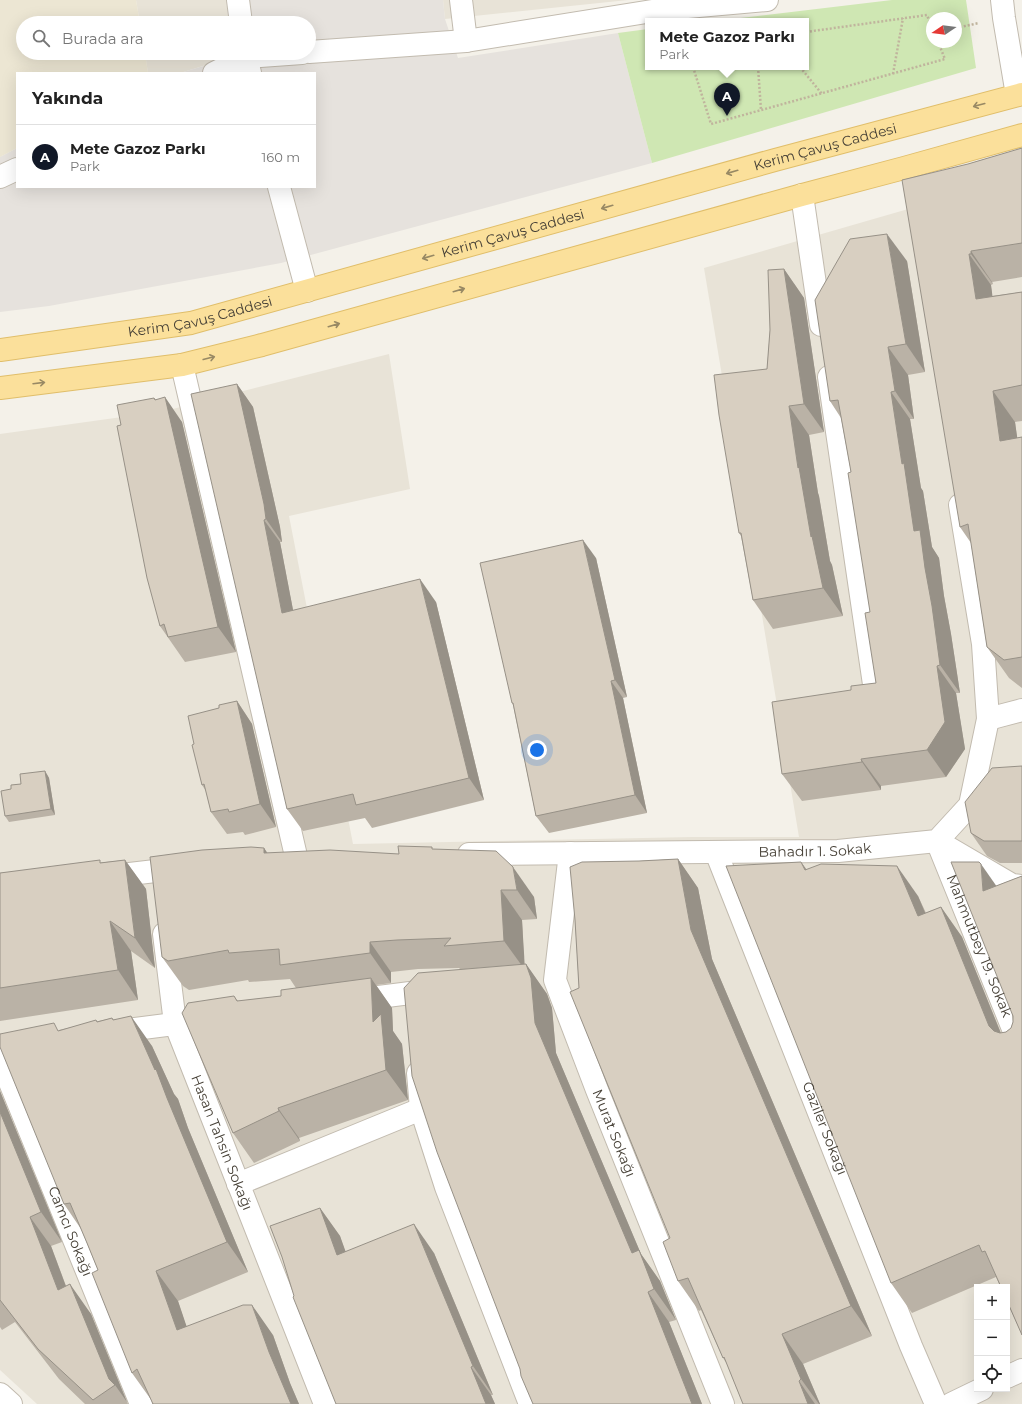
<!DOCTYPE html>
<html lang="tr">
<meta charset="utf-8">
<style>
:root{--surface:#fff;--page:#f2f2f2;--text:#222;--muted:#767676;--line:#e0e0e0;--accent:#111827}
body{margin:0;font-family:Montserrat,sans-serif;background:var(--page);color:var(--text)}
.controls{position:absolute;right:12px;bottom:12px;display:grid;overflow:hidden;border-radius:0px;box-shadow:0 4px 16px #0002}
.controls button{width:36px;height:36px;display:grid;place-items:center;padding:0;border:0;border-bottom:1px solid var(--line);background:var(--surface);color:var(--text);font:20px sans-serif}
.compass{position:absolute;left:926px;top:12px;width:36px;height:36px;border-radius:50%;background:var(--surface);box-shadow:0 4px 16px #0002;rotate:257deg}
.you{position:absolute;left:537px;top:750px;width:14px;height:14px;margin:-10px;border:3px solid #fff;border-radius:50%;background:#1a73e8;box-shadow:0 0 0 6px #1a73e833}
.badge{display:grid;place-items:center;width:26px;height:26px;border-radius:50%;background:var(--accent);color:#fff;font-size:13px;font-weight:700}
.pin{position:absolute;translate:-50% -33px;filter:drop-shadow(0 1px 2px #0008)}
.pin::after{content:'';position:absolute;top:21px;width:14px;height:12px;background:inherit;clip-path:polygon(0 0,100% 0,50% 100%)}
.popup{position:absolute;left:645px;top:18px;width:164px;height:52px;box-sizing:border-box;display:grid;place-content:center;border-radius:0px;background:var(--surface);filter:drop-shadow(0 1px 3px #0005);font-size:13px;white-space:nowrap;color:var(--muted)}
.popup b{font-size:15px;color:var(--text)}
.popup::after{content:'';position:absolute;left:50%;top:100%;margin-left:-8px;border:8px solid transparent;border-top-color:var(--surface)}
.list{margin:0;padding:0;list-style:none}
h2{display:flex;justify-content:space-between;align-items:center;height:52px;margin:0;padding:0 16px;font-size:17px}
h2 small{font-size:13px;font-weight:400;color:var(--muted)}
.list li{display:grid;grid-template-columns:26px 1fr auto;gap:12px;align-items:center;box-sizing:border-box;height:64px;padding:0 16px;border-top:1px solid var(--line)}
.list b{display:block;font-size:15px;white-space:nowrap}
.list p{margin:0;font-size:13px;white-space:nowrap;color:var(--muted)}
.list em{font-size:13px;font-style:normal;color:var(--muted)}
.icon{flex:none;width:22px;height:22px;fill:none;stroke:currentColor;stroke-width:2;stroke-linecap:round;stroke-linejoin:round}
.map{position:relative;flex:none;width:1022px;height:1404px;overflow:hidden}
.search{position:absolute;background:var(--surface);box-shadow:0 4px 16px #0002;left:16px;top:16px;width:300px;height:44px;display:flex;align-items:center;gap:10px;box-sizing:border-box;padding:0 14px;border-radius:22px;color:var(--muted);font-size:15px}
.panel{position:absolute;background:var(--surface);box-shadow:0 4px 16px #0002;left:16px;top:72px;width:300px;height:116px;border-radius:0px}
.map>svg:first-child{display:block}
</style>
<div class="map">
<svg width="1022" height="1404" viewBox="0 0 1022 1404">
<rect width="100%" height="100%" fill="#f4f1e9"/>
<g fill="#e8e3d7" fill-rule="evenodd">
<polygon points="136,0 226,0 229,23 140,23"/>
<polygon points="443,0 628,0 445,19"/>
<polygon points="145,53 234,53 235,56 180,73 148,73"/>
<path d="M1022,176V1404H37L0,1370V434L165,411L389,354L410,489L289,516L353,844L692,837H799L704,268ZM977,1287H1007V1389H977Z"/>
</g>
<polygon fill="#e6e2dd" points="226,0 443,0 445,19 458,58 618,33 652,163 281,263 49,306 0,312 0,157 17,148 17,187 315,187 315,73 180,73 234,57 309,53 309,23 229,23"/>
<polygon fill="#ece6d3" points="0,0 136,0 140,23 23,23 23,53 145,53 148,73 17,73 17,148 0,157"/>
<path fill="#cfe7b3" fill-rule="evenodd" d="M892,0H966L976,68L652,163L618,33L648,29V67H806V21H715ZM932,18H956V42H932Z"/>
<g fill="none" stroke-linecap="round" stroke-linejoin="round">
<g stroke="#c2bbaf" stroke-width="24">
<g id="minor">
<polyline points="238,0 241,23"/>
<polyline points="461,0 466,41"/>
<polyline points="1002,0 1004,18 1017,95"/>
<polyline points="309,52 466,41 665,9 767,0"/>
<polyline points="246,53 246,57 302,53"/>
<polyline points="214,73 246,57 250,73"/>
<polyline points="0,177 17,169"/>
<polyline points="279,187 307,291"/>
<polyline points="802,195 821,325"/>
<polyline points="182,365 296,856"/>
<polyline points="829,377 876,698"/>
<polyline points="988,719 1022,710"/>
<path id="s1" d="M937,841L1022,1051"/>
<polyline points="937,841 1012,885 1022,886"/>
<path id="s2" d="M716,852L911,1346L936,1404"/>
<path id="s3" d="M570,853L555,980L597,1090L723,1404"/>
<path id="s4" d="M469,854L838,851L937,841L970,805L988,719L983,644L960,505"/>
<polyline points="104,877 181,868"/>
<path id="s5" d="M164,934L175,1023L325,1404"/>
<polyline points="355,1000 434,990"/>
<polyline points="111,1032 190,1022"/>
<path id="s6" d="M0,1058L141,1404"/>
<polyline points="418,1073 421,1109 446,1187 530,1404"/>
<polyline points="238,1184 421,1109"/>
<polyline points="1007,1377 1022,1370"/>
<polyline points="0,1394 11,1404"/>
<polyline points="951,1404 982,1389"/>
</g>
</g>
<g stroke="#e0be6a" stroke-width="24">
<g id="major">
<path id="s7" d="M0,350L191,323L775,160L1022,94"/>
<polyline points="0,388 182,365 262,345 802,195 904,168 1022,135"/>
</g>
</g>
<g stroke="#c0b49d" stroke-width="2.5" stroke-dasharray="2 2" stroke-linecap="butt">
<polyline points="956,28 979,23"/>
<polyline points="806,32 927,15 932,28"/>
<polyline points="693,67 711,124 945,59 938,42"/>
<polyline points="758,67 761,110"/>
<polyline points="800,67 822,94"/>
<polyline points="893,74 903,18"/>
</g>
<use href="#minor" stroke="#fff" stroke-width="22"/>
<use href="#major" stroke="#fbe09b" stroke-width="22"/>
</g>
<g fill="#bab2a6">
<polygon points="1022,148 1022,277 992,282 993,284 991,285 992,296 1022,292 1022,421 1015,422 1017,438 1022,437 1022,688 1009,678 987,647 971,543 960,527 968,164"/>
<polygon points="907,261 925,372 908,375 914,419 910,419 921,488 923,491 932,547 939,558 944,596 951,634 960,693 956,693 965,749 946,777 881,786 881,790 802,801 782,774 851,690 876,683 870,612 851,472 841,418 830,401"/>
<polygon points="784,269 804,298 824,432 809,435 818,493 819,496 830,561 832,565 843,616 773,629 753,600 741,536 739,533 767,369 770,330"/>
<polygon points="237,384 253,407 280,527 282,542 280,542 293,610 436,602 484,800 372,828 365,818 303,831 287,809"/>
<polygon points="154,398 156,400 182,422 236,652 185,662 160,626 121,425"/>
<polygon points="596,558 627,697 623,698 647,813 549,833 536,816 513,705 512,703"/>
<polygon points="237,701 252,724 276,827 245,835 243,832 227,834 211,812 206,791 202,785 194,744 219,708"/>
<polygon points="1022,766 1022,863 1000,863 987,856 971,833"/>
<polygon points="45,771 49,778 55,815 9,822 5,816 11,789"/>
<polygon points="264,848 267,853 399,854 434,849 534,897 537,919 522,920 524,964 526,964 547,994 552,1008 556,1053 641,1254 660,1281 676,1320 669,1322 702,1404 533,1404 520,1369 460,969 459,968 418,969 391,972 391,983 376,985 392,1008 393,1031 402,1044 408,1100 299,1138 300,1141 254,1163 233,1133 234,996 238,1001 281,996 296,988 290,979 249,982 248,980 189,990 183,986 162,957"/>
<polygon points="678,859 698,888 712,959 872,1336 803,1364 820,1404 743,1404 727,1364 723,1358 701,1310 699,1311 678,1281 670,1238 579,988 575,920 639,861"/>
<polygon points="125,860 146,889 155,968 131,951 138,1000 0,1021 0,873"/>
<polygon points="801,862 807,870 918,896 926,913 941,907 962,937 1001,1033 1006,1032 1011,1028 1013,1022 996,886 1022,876 1022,1335 996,1277 912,1313 891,1283"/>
<polygon points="112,1018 113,1020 152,1046 174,1094 178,1099 188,1128 248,1272 178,1301 186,1326 273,1335 290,1383 299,1404 153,1404 152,1401 132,1373 98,1270 81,1229 64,1204 59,1030"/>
<polygon points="0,1091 62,1242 51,1246 66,1286 91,1314 127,1402 128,1404 85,1404 59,1379 15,1322 2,1330 0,1327"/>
<polygon points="320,1208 340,1236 345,1251 434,1253 493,1395 491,1395 495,1404 336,1404"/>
</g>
<g fill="#979187">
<polygon points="887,234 907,261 925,372 906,344"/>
<polygon points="971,251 992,282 993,284 971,254"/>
<polygon points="969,254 991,285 997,330 976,299"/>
<polygon points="784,269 804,298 824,432 804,404"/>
<polygon points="888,347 908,375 914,419 895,391"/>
<polygon points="237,384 253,407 280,527 282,542 266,519"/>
<polygon points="993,391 1015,422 1022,471 1000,441"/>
<polygon points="891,392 910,419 921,488 923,491 932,547 939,558 944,596 951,634 960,693 940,665 914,531 902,464"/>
<polygon points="165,397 182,422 236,652 218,627 154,398 170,421"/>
<polygon points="789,406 809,435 818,493 819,496 830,561 832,565 843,616 823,588 811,537 798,468"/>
<polygon points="264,520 280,542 298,636 282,613"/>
<polygon points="583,540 596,558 627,697 615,680"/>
<polygon points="420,579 436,602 484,800 469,778"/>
<polygon points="937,666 956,693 965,749 946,777 927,750"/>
<polygon points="611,681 623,698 647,813 635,795"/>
<polygon points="237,701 252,724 276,827 260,804"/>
<polygon points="861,759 881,786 881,790 862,762"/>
<polygon points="45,771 49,778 55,815 51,809"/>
<polygon points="264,848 284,877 264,853"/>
<polygon points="678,859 698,888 712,959 872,1336 851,1306 691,930"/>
<polygon points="125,860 146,889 155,968 135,938"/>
<polygon points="801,862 822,892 805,870"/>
<polygon points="981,864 1002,894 983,891"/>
<polygon points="897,866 918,896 939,946 918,916"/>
<polygon points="513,867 534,897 537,919 517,890"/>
<polygon points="501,890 522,920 525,970 504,941"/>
<polygon points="941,907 962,937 1010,1056 989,1026"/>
<polygon points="110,921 131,951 138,1000 118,970"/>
<polygon points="370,942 391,972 391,983 370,953"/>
<polygon points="526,964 547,994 552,1008 556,1053 641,1254 660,1281 676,1320 654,1289 632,1253 535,1023"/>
<polygon points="371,978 392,1008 393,1031 402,1044 408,1100 386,1070 373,1022"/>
<polygon points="131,1016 152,1046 174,1094 178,1099 188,1128 248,1272 227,1242 155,1070"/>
<polygon points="0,1091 62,1242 41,1212 0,1112"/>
<polygon points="278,1108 299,1138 300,1141 279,1111"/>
<polygon points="320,1208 340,1236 357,1283 337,1255"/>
<polygon points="30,1217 51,1246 78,1319 58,1290"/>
<polygon points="414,1224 434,1253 493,1395 473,1366"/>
<polygon points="156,1271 178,1301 198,1360 177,1330"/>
<polygon points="70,1284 91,1314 127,1402 115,1385 109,1379"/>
<polygon points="648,1292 669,1322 702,1404 692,1404"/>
<polygon points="252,1305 273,1335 290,1383 299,1404 291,1404 269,1352"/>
<polygon points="782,1334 803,1364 820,1404 819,1404 801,1379"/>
<polygon points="471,1367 491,1395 495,1404 486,1404"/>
<polygon points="799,1381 815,1404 808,1404"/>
</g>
<g fill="#d8cfc1" stroke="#979187">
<polygon points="1022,148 1022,243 971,251 971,254 969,254 976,299 1022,292 1022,385 993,391 1000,441 1022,437 1022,657 1004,660 987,647 968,524 960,527 902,180 968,164"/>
<polygon points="887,234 906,344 888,347 895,391 891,392 902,464 904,463 914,531 920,530 925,568 932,606 940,665 937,666 945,722 927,750 861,759 862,762 782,774 772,702 851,690 851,686 876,683 865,613 870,612 848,473 851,472 838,400 830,401 815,300 850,239"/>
<polygon points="784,269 804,404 789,406 798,468 799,467 811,537 812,536 823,588 753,600 741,533 739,533 719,415 714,375 767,369 770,330 768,270"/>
<polygon points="237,384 264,504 266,519 264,520 282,613 420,579 469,778 356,805 353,794 287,809 191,394"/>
<polygon points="165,397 218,627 168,637 164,624 160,626 147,578 117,426 121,425 117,405 154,398 155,400"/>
<polygon points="583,540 615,680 611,681 635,795 536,816 513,703 512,703 480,563"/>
<polygon points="237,701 260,804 229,812 228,809 211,812 204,784 202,785 192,745 194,744 188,716 219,708 219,705"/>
<polygon points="1022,766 1022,841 984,841 971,833 965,802 992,768"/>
<polygon points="45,771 51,809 5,816 1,791 11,789 11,785 21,784 20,774"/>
<polygon points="398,846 432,847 432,849 496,851 513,867 517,890 501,890 504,941 444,946 451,938 397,940 370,942 370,953 280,965 279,949 229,953 228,950 168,961 162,957 150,857 202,850 251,847 264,848 264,853 330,850 399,854"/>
<polygon points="678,859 691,930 851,1306 782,1334 801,1379 799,1381 808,1404 743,1404 724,1357 723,1358 688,1278 678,1281 663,1242 670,1238 570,992 579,988 575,920 570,867 582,862 639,861"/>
<polygon points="100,860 100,863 125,860 135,938 110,921 118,970 0,988 0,873"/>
<polygon points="801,862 805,870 821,864 897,866 918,916 941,907 989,1026 994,1031 1000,1033 1006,1032 1011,1028 1013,1022 1013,1016 951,862 979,862 981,864 983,891 1022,876 1022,1335 1007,1301 1007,1287 1001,1287 985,1251 982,1252 979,1245 891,1283 726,866"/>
<polygon points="526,964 531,978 535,1023 632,1253 639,1250 654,1289 648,1292 692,1404 533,1404 521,1376 520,1369 437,1152 412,1076 404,988 418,973"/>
<polygon points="371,978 373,1022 381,1014 386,1070 278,1108 279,1111 233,1133 182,1013 188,1003 234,996 237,1001 281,996 281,990"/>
<polygon points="131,1016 155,1070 156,1069 167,1098 227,1242 156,1271 177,1330 243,1305 252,1305 269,1352 291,1404 153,1404 137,1369 132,1373 92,1273 98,1270 87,1243 70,1203 64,1204 0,1047 0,1034 54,1023 58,1031 96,1020 97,1022 112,1018 113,1020"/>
<polygon points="0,1112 41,1212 30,1217 58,1290 70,1284 109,1379 115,1385 93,1400 38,1349 0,1300"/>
<polygon points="320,1208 337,1255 414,1224 473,1366 471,1367 486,1404 336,1404 293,1297 294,1296 282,1257 270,1226"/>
</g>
<defs><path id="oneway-shaft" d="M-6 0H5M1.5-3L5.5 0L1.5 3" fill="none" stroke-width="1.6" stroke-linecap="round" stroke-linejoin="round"/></defs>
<g stroke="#988964">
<use href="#oneway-shaft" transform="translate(979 105) rotate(165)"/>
<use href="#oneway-shaft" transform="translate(732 172) rotate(164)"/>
<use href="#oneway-shaft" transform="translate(607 207) rotate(164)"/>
<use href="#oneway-shaft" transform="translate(428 257) rotate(164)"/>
<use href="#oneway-shaft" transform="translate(459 290) rotate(-16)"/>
<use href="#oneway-shaft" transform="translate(334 325) rotate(-16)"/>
<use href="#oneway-shaft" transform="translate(209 358) rotate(-14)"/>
<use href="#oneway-shaft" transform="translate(39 383) rotate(-7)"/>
</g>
<g text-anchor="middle" stroke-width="3" stroke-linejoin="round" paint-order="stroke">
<g font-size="14" fill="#474137" stroke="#fff">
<text dy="5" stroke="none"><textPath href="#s7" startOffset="851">Kerim Çavuş Caddesi</textPath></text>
<text dy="5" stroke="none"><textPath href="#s7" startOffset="527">Kerim Çavuş Caddesi</textPath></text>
<text dy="5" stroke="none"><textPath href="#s7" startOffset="203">Kerim Çavuş Caddesi</textPath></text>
<text dy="5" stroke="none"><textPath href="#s4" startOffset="346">Bahadır 1. Sokak</textPath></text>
<text dy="5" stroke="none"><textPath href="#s1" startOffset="113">Mahmutbey 19. Sokak</textPath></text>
<text dy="5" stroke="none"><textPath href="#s2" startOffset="297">Gaziler Sokağı</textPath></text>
<text dy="5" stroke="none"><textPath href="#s3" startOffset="292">Murat Sokağı</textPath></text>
<text dy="5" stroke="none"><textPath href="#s5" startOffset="218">Hasan Tahsin Sokağı</textPath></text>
<text dy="5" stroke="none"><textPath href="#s6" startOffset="187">Camcı Sokağı</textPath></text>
</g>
</g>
</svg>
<div class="controls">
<button>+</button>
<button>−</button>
<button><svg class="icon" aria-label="locate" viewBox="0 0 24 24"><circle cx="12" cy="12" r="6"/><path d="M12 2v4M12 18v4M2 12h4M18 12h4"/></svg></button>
</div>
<svg class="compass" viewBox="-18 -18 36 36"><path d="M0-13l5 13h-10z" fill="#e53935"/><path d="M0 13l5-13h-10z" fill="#767676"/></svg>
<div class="you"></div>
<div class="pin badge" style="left:727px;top:116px">A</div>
<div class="popup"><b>Mete Gazoz Parkı</b>Park</div>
<div class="search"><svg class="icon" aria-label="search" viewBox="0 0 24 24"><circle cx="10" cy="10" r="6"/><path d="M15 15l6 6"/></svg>Burada ara</div>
<section class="panel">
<h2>Yakında<small></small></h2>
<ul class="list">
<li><span class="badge">A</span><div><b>Mete Gazoz Parkı</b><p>Park</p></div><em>160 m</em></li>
</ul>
</section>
</div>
